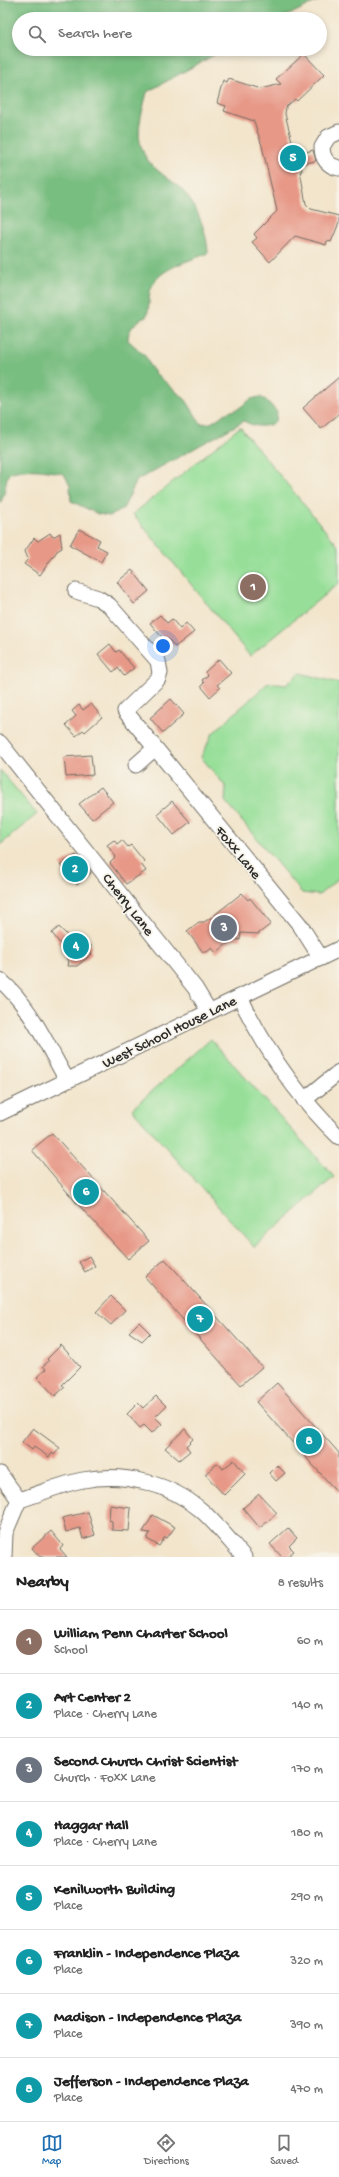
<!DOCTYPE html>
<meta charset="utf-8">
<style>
:root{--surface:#fff;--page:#f6f6f6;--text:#222;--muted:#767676;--line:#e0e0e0;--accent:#1f6fb2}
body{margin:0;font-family:"Gochi Hand",sans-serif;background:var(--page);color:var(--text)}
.you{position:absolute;left:163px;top:646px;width:14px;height:14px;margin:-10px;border:3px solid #fff;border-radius:50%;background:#1a73e8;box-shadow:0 0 0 6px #1a73e833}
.badge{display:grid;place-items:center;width:26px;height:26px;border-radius:50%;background:var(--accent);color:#fff;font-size:13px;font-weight:700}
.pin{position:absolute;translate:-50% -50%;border:2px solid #fff;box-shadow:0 1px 4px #0006}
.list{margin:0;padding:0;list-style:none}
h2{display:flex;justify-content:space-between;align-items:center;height:52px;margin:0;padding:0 16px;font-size:17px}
h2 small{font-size:13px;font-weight:400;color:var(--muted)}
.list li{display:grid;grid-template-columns:26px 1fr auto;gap:12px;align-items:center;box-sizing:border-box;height:64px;padding:0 16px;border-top:1px solid var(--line)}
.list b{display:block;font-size:15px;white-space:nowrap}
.list p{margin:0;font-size:13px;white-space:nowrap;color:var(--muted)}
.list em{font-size:13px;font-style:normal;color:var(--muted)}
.icon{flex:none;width:22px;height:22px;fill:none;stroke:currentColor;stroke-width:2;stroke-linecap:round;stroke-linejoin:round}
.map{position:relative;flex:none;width:339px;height:1557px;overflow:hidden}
.search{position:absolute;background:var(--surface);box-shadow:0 2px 6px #0003;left:12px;right:12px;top:12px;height:44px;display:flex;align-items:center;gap:10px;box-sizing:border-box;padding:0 14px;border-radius:22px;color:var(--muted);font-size:15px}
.sheet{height:564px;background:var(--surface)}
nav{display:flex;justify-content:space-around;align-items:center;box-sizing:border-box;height:56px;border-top:1px solid var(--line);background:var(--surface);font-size:11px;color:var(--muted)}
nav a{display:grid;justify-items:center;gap:2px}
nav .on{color:var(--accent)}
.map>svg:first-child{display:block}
</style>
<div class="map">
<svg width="339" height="1557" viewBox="0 0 339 1557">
<rect width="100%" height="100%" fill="#f7f3e8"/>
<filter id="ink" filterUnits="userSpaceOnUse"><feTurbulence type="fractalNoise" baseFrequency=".025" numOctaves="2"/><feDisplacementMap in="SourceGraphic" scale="8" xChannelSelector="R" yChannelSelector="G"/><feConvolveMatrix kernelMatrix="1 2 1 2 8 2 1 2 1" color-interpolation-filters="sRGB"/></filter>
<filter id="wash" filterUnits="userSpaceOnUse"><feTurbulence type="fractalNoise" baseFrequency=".012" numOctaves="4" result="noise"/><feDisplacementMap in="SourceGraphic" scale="16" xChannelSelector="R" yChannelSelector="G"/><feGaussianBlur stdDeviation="0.9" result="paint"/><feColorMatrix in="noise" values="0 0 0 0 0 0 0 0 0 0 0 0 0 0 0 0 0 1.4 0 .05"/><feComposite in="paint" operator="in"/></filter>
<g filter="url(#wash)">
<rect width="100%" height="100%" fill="#f2e5cc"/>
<g fill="#97df99" stroke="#618562">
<polygon points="240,427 339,547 339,583 250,656 133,514"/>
<polygon points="300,673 339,683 339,878 319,895 302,893 225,801 226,787 201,757 213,733 268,683 286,685"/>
<polygon points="0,770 37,814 0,845"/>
<polygon points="211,1039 334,1177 254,1247 132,1109"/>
</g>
<path fill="#79be81" stroke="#527456" d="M0,0H320L280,19H19V49H225L147,92C143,110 135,130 142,149C147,166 166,176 179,187C196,202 207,231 208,253C190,261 161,267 152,286C147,296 151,307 146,317C137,320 127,330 128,340L146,357L149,365L156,374L186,400L201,424L211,423L226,413L238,409L251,399L260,397L266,400L277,412L276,420L272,424C262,428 252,426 244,421L137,480L123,509L110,516L98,514L71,501L70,485L64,474C46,470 26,467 9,473C4,483 6,494 0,503Z"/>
<g id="blocks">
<g fill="#e79887">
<polygon points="304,54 324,75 297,101 295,99 286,107 285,114 294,149 297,148 299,154 313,150 316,161 301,164 302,171 300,171 306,204 311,209 339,216 339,223 331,242 327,241 326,245 295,236 270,262 252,242 257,238 254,234 277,211 262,146 254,121 224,111 226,106 217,103 223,81 227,83 229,79 260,89 281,84 276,79"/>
<polygon points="339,377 339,414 321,429 303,408"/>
<polygon points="79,529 100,540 97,546 107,551 101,562 70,545"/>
<polygon points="50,533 53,537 60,533 62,548 57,551 40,575 24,564 28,559 25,551 34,538 38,541"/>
<polygon points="132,570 149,591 134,604 117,582"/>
<polygon points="160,615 167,623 172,619 180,629 186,623 194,632 175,647 168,639 165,641 150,623"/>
<polygon points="110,644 116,652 119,650 134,668 124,676 118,668 113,672 98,654"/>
<polygon points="219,659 231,673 217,685 220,688 210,697 201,686 204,683 202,680 208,675 205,672"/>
<polygon points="171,699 184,714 163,733 150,718"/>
<polygon points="91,704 102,717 85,732 83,730 76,736 66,725 76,716 72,711 79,705 83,710"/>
<polygon points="91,755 93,775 66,777 64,757"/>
<polygon points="101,787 113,802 92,819 79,804"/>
<polygon points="172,801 190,822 174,835 157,814"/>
<polygon points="114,840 117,844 122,840 128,847 131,845 144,861 141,864 146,871 126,884 110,863 116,857 107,845"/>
<polygon points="76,855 91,873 77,885 60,865"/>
<polygon points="242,893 248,900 250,898 271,924 258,934 241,933 240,940 233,939 216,953 212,948 207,952 203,952 187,931 199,922 204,922 212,917"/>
<polygon points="59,927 69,937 71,936 75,939 80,938 85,945 91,945 90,951 92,954 77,966 68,966 69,961 61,951 64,949 52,933"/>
<polygon points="52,1133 149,1241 128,1259 74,1200 32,1150"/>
<polygon points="89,1256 95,1266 85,1272 79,1262"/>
<polygon points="165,1259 262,1367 241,1385 145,1277"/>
<polygon points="111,1296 125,1310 111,1325 96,1312"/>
<polygon points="139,1322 150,1333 142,1341 129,1332"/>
<polygon points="61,1345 80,1367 62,1385 65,1387 55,1396 37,1377 46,1369 43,1366 49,1361 47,1359"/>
<polygon points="277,1383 339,1453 339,1494 256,1402"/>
<polygon points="156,1396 166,1406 155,1417 162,1424 152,1433 144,1425 140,1428 127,1414 138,1403 143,1408"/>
<polygon points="33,1428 60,1448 54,1455 52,1453 49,1457 34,1447 32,1450 22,1442"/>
<polygon points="185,1429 193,1439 186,1446 190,1451 179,1460 165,1448"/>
<polygon points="234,1460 245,1474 224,1495 205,1474 218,1463 223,1469"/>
<polygon points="277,1465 285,1473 276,1481 269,1473"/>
<polygon points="259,1494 277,1513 260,1528 243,1508"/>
<polygon points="110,1505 131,1508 129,1531 112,1530 112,1521 109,1520"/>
<polygon points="88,1512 95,1535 83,1539 80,1528 66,1532 62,1518"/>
<polygon points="153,1515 175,1527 167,1538 165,1537 159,1546 147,1539 150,1533 143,1532"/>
<polygon points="288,1528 297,1538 289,1546 294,1551 287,1557 282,1557 270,1544"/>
<polygon points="51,1531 61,1543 63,1546 60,1549 67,1557 40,1557 32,1548"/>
</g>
</g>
</g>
<g filter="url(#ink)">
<use href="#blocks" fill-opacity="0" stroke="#716c63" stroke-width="1"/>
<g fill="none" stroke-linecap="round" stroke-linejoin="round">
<g stroke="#716c63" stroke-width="17">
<g id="minor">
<path d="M339,132L328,137L322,147C322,159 328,166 339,168"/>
<polyline points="76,591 98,598 109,605 158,661 160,673 158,679 125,711 300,925 321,958"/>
<polyline points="0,743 195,988 209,1011"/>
<polyline points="136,765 154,749"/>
<path d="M0,980C31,1006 47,1046 67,1080"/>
<path d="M240,997C265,1050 297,1096 339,1137"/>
<polyline points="304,1100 339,1072"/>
<polyline points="0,1113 339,949"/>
<polyline points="0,1474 19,1500"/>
<path d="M19,1500C40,1494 61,1484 83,1480C124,1472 169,1483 201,1510C217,1524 230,1541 244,1557"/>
<polyline points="4,1557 5,1533 19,1500"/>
</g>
</g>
<use href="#minor" stroke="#fff" stroke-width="15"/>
</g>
</g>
<g text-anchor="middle" stroke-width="3.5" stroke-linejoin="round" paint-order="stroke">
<g font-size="15" fill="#2b2b2b" stroke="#f7f3e8">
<text transform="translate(239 852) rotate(51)" y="5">Foxx Lane</text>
<text transform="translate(129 904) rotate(52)" y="5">Cherry Lane</text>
<text transform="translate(169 1031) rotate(-26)" y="5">West School House Lane</text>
</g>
</g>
</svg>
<div class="you"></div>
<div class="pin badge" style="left:253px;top:587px;background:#8d6e63">1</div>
<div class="pin badge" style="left:75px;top:869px;background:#0f9aa8">2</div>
<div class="pin badge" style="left:224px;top:928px;background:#6b7280">3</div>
<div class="pin badge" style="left:76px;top:946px;background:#0f9aa8">4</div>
<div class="pin badge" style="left:293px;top:158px;background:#0f9aa8">5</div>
<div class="pin badge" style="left:86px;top:1192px;background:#0f9aa8">6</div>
<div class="pin badge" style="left:200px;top:1319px;background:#0f9aa8">7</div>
<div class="pin badge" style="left:309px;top:1441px;background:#0f9aa8">8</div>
<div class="search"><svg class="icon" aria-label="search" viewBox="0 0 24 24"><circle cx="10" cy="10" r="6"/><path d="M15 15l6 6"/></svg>Search here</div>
</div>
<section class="sheet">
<h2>Nearby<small>8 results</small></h2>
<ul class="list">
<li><span class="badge" style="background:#8d6e63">1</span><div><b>William Penn Charter School</b><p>School</p></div><em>60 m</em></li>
<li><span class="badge" style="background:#0f9aa8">2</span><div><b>Art Center 2</b><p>Place · Cherry Lane</p></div><em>140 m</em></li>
<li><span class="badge" style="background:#6b7280">3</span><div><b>Second Church Christ Scientist</b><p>Church · Foxx Lane</p></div><em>170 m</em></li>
<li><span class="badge" style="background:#0f9aa8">4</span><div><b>Haggar Hall</b><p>Place · Cherry Lane</p></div><em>180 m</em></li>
<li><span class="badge" style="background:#0f9aa8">5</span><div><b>Kenilworth Building</b><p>Place</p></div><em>290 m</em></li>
<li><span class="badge" style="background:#0f9aa8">6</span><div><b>Franklin - Independence Plaza</b><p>Place</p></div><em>320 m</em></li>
<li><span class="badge" style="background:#0f9aa8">7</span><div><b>Madison - Independence Plaza</b><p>Place</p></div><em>390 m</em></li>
<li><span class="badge" style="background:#0f9aa8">8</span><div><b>Jefferson - Independence Plaza</b><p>Place</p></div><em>470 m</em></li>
</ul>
</section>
<nav>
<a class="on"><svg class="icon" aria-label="map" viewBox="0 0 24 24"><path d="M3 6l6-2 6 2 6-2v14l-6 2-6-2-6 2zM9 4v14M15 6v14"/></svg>Map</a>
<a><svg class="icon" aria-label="directions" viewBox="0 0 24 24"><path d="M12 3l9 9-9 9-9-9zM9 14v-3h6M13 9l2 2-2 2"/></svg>Directions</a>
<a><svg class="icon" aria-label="saved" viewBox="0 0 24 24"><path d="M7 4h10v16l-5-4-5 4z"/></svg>Saved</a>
</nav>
